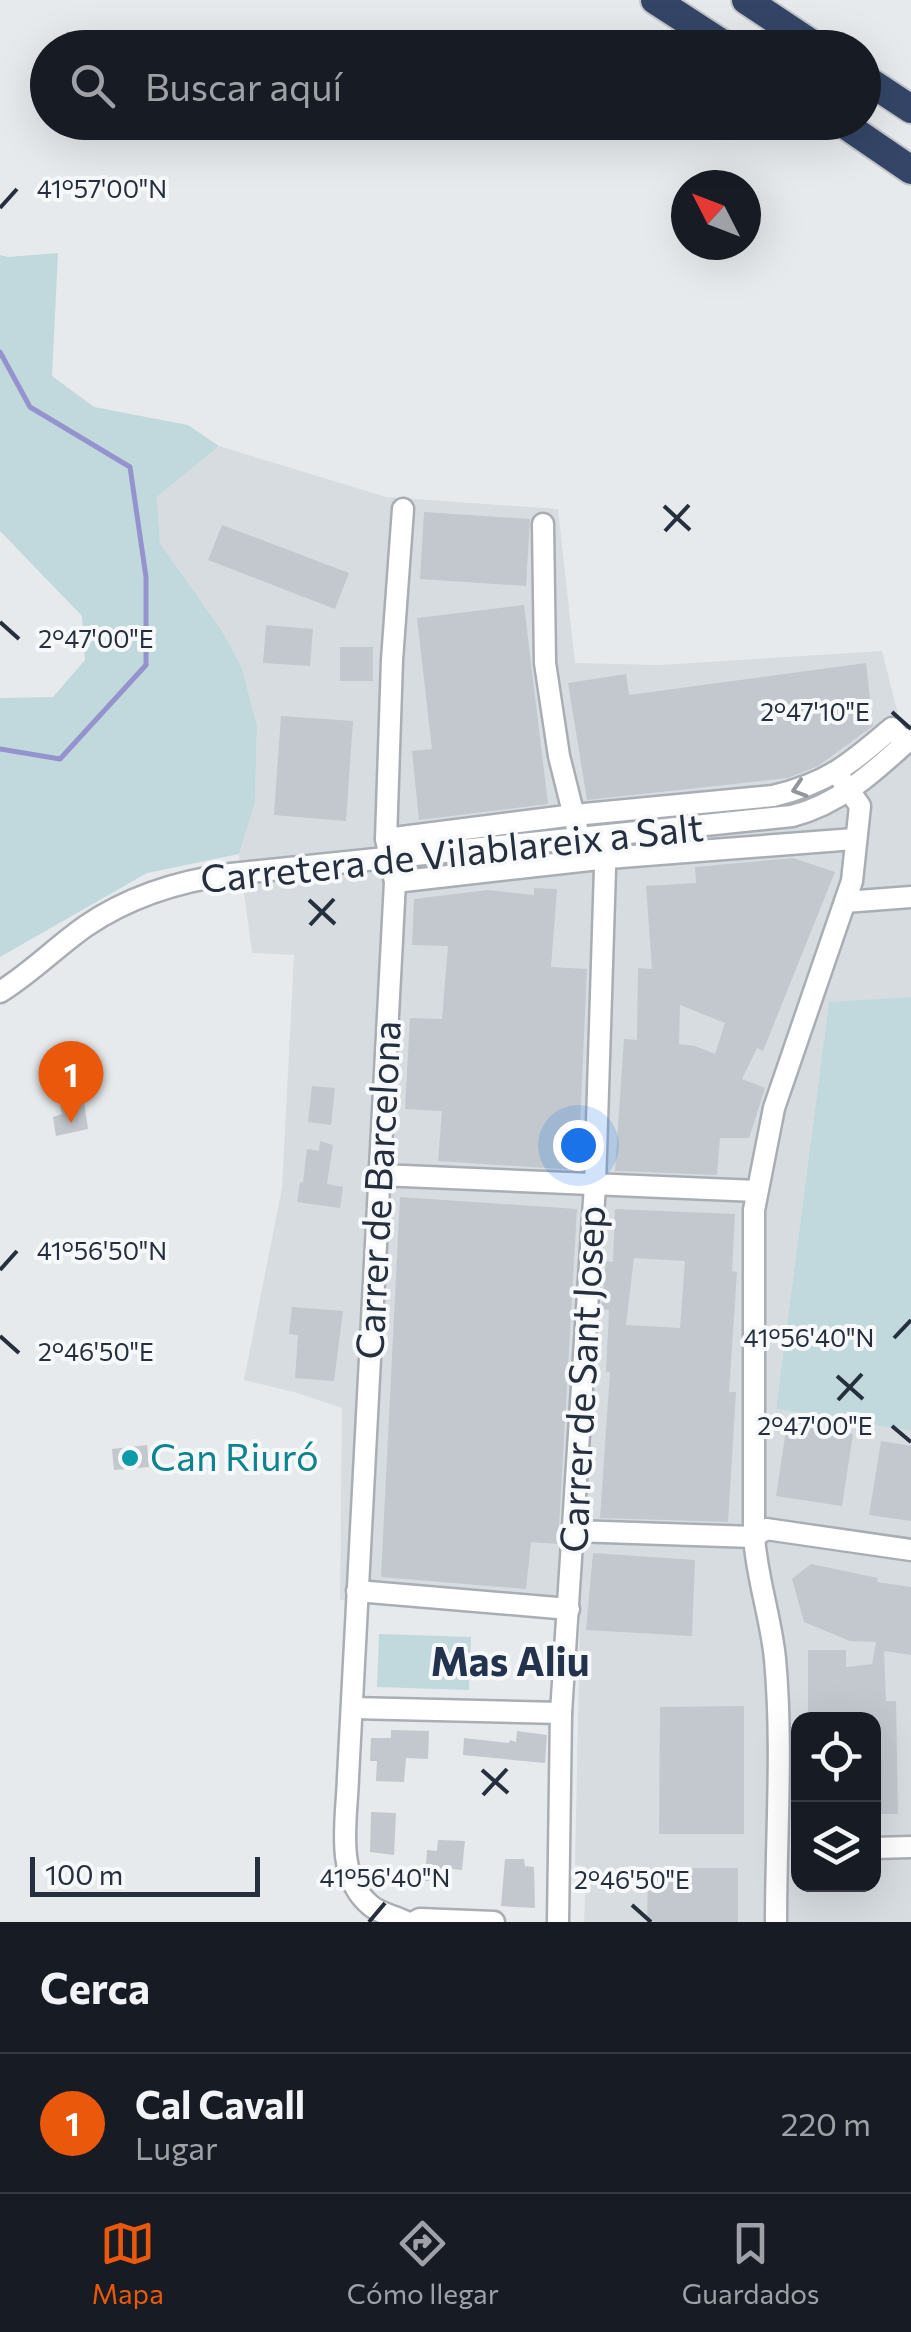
<!DOCTYPE html>
<html lang="es">
<meta charset="utf-8">
<style>
:root{--surface:#171b24;--page:#242831;--text:#f1f3f6;--muted:#9ea1a6;--line:#363941;--accent:#ea580c}
body{margin:0;font-family:Commissioner,sans-serif;background:var(--page);color:var(--text)}
.controls{position:absolute;right:30px;bottom:30px;display:grid;overflow:hidden;border-radius:20px;box-shadow:0 10px 40px #0002}
.controls button{width:90px;height:90px;display:grid;place-items:center;padding:0;border:0;border-bottom:2px solid var(--line);background:var(--surface);color:var(--text);font:50px sans-serif}
.compass{position:absolute;left:671px;top:170px;width:90px;height:90px;border-radius:50%;background:var(--surface);box-shadow:0 10px 40px #0002;rotate:312deg}
.scale{position:absolute;left:30px;bottom:25px;width:230px;box-sizing:border-box;padding-left:10px;border:5px solid #262f3e;border-top:0;font-size:28px;line-height:35px;white-space:nowrap;color:#262f3e;-webkit-text-stroke:8px #f6f8fa;paint-order:stroke}
.you{position:absolute;left:578px;top:1145px;width:35px;height:35px;margin:-25px;border:8px solid #fff;border-radius:50%;background:#1a73e8;box-shadow:0 0 0 15px #1a73e833}
.badge{display:grid;place-items:center;width:65px;height:65px;border-radius:50%;background:var(--accent);color:#fff;font-size:32px;font-weight:700}
.pin{position:absolute;translate:-50% -82px;filter:drop-shadow(0 2px 5px #0008)}
.pin::after{content:'';position:absolute;top:52px;width:35px;height:30px;background:inherit;clip-path:polygon(0 0,100% 0,50% 100%)}
.list{margin:0;padding:0;list-style:none}
h2{display:flex;justify-content:space-between;align-items:center;height:130px;margin:0;padding:0 40px;font-size:42px}
h2 small{font-size:32px;font-weight:400;color:var(--muted)}
.list li{display:grid;grid-template-columns:65px 1fr auto;gap:30px;align-items:center;box-sizing:border-box;height:140px;padding:0 40px;border-top:2px solid var(--line)}
.list b{display:block;font-size:38px;white-space:nowrap}
.list p{margin:0;font-size:32px;white-space:nowrap;color:var(--muted)}
.list em{font-size:32px;font-style:normal;color:var(--muted)}
.icon{flex:none;width:55px;height:55px;fill:none;stroke:currentColor;stroke-width:2;stroke-linecap:round;stroke-linejoin:round}
.map{position:relative;flex:none;width:911px;height:1922px;overflow:hidden}
.search{position:absolute;background:var(--surface);box-shadow:0 10px 40px #0002;left:30px;right:30px;top:30px;height:110px;display:flex;align-items:center;gap:25px;box-sizing:border-box;padding:0 35px;border-radius:55px;color:var(--muted);font-size:38px}
.sheet{height:270px;background:var(--surface)}
nav{display:flex;justify-content:space-around;align-items:center;box-sizing:border-box;height:140px;border-top:2px solid var(--line);background:var(--surface);font-size:28px;color:var(--muted)}
nav a{display:grid;justify-items:center;gap:5px}
nav .on{color:var(--accent)}
.map>svg:first-child{display:block}
</style>
<div class="map">
<svg width="911" height="1922" viewBox="0 0 911 1922">
<rect width="100%" height="100%" fill="#e6eaed"/>
<path fill="#d7dce1" fill-rule="evenodd" d="M219,446L386,497L558,509L575,663L660,665L882,651L902,730L911,723V997L829,1003L776,1409L911,1431V1922H584L586,1867L575,1865L580,1617L340,1600L342,1408L294,1392L244,1380L282,1188L294,955L252,953L239,854L255,803L257,726L242,668L222,631L160,543L157,497ZM798,1720H874V1884H798Z"/>
<g fill="#c1d8dc">
<polygon points="58,253 52,376 94,407 188,425 219,446 157,497 160,543 222,631 242,668 257,726 255,803 239,854 147,873 0,957 0,698 53,697 85,660 82,616 0,531 0,255 8,257"/>
<polygon points="911,997 911,1431 776,1409 829,1002"/>
<polygon points="379,1634 471,1637 469,1690 377,1687"/>
</g>
<g fill="none" stroke-linecap="round" stroke-linejoin="round">
<polyline stroke="#9593cd" stroke-width="5" points="0,352 30,407 130,467 146,577 146,665 60,759 0,749"/>
</g>
<g fill="#c2c8ce" fill-rule="evenodd">
<polygon points="424,512 530,519 526,586 420,579"/>
<polygon points="222,525 349,573 335,609 208,560"/>
<polygon points="524,605 548,804 419,820 412,751 432,749 417,618"/>
<polygon points="266,625 313,629 310,666 263,663"/>
<rect x="340" y="647" width="33" height="34"/>
<polygon points="866,663 873,726 818,766 788,778 587,800 568,683 626,674 629,695"/>
<polygon points="281,716 353,721 346,821 274,815"/>
<path d="M793,858L835,872L763,1051L757,1048L742,1079L765,1088L749,1138H720L717,1175L615,1171L624,1039L637,1040L638,968L652,969L646,886L696,883L695,867ZM680,1005L725,1023L715,1054L695,1046L679,1044Z"/>
<polygon points="534,888 557,889 551,967 587,969 578,1170 438,1161 442,1111 405,1109 410,1018 442,1019 448,946 412,945 414,899 488,890 534,895"/>
<polygon points="312,1086 335,1088 331,1125 308,1122"/>
<polygon points="84,1101 88,1129 56,1136 53,1117 62,1114 60,1106"/>
<polygon points="320,1141 333,1145 327,1184 343,1187 340,1208 297,1202 300,1183 303,1182 307,1149 319,1151"/>
<polygon points="400,1197 577,1209 558,1544 531,1542 526,1589 381,1577"/>
<path d="M615,1209L735,1214L732,1271L737,1272L729,1392H736L728,1522L600,1518L610,1372H606L609,1310L601,1309L606,1261L613,1262ZM634,1258L685,1261L680,1328L626,1325Z"/>
<polygon points="292,1307 343,1311 334,1381 295,1378 298,1335 289,1334"/>
<polygon points="787,1424 853,1434 842,1506 776,1496"/>
<polygon points="881,1441 911,1446 911,1521 869,1515"/>
<polygon points="147,1445 149,1467 114,1470 112,1449"/>
<polygon points="593,1553 695,1560 692,1636 586,1630"/>
<polygon points="811,1564 878,1578 877,1582 911,1587 911,1655 884,1651 886,1701 896,1701 898,1814 874,1814 874,1720 808,1720 808,1650 846,1650 846,1667 872,1664 876,1642 850,1641 804,1622 792,1579"/>
<polygon points="744,1706 744,1834 659,1834 660,1707"/>
<polygon points="391,1730 429,1731 428,1759 406,1758 404,1782 376,1781 377,1761 370,1761 371,1738 391,1738"/>
<polygon points="517,1731 547,1735 545,1763 463,1755 464,1738 509,1743 510,1740 516,1742"/>
<polygon points="371,1812 396,1813 394,1855 370,1852"/>
<polygon points="438,1840 465,1841 462,1870 441,1868 441,1880 425,1881 427,1850 437,1851"/>
<polygon points="505,1859 524,1859 525,1866 534,1867 535,1908 501,1906"/>
<polygon points="648,1868 738,1868 738,1922 647,1922"/>
</g>
<g fill="none" stroke-linecap="round" stroke-linejoin="round">
<g stroke="#a9aeb5" stroke-width="25">
<g id="minor">
<path d="M403,509L392,660L386,839L395,882L348,1777C347,1819 334,1875 370,1905C380,1914 395,1916 406,1922"/>
<polyline points="543,524 545,663 559,756 577,828"/>
<path d="M386,839L574,815L773,796C828,783 850,764 892,728L905,743"/>
<polyline points="395,882 608,858 854,839"/>
<polyline points="845,902 911,897"/>
<path d="M0,992C31,973 56,947 86,926C130,896 179,881 231,874L792,816C840,804 876,770 911,738"/>
<polyline points="380,1175 757,1191"/>
<polyline points="574,1531 754,1537 766,1529 911,1550"/>
<polyline points="357,1591 569,1609"/>
<polyline points="352,1708 561,1713"/>
<polyline points="874,1848 911,1847"/>
<polyline points="414,1922 420,1919 494,1922"/>
<polyline points="558,1922 561,1713 595,1185 606,837"/>
<path d="M776,1922C776,1835 783,1746 775,1659C771,1618 757,1579 754,1537V1210L774,1108L852,881L860,806L837,773"/>
</g>
</g>
<g stroke="#c2c5c9" stroke-width="32">
<g id="highway">
<polyline points="655,0 729,48"/>
<polyline points="746,0 818,48"/>
<polyline points="864,78 911,109"/>
<polyline points="841,122 911,170"/>
</g>
</g>
<use href="#minor" stroke="#fff" stroke-width="20"/>
<use href="#highway" stroke="#344567" stroke-width="28"/>
</g>
<defs><path id="oneway-chevron" d="M-2-3.5L2.5 0L-2 3.5" fill="none" stroke-width="1.6" stroke-linecap="round" stroke-linejoin="round" transform="scale(2.5)"/></defs>
<use stroke="#92979e" href="#oneway-chevron" transform="translate(799 789) rotate(162)"/>
<path fill="none" stroke="#262f3e" stroke-width="4" d="M0,208L17,189M664,506L690,530M665,531L689,505M0,622L19,639M892,712L911,729M309,900L335,924M310,925L334,899M0,1270L17,1251M0,1336L19,1353M894,1338L911,1320M837,1376L863,1399M838,1400L862,1374M892,1426L911,1442M482,1770L508,1793M483,1795L507,1769M632,1905L651,1922M369,1922L385,1903"/>
<circle fill="#0f9aa8" stroke="#f6f8fa" stroke-width="4" cx="130" cy="1458" r="10"/>
<g text-anchor="middle" stroke-width="8" stroke-linejoin="round" paint-order="stroke">
<g font-size="38" fill="#262f3e" stroke="#f6f8fa">
<text transform="translate(452 854) rotate(-6)" y="13">Carretera de Vilablareix a Salt</text>
<text transform="translate(379 1190) rotate(-87)" y="13">Carrer de Barcelona</text>
<text transform="translate(583 1379) rotate(-87)" y="13">Carrer de Sant Josep</text>
</g>
<g font-size="38" fill="#0d838f" stroke="#f6f8fa" text-anchor="start">
<text x="150" y="1471">Can Riuró</text>
</g>
<g font-size="40" font-weight="bold" fill="#23334e" stroke="#f6f8fa">
<text x="510" y="1676">Mas Aliu</text>
</g>
</g>
<g font-size="25" text-anchor="middle" fill="#262f3e" stroke="#f6f8fa" stroke-width="8" stroke-linejoin="round" paint-order="stroke">
<text x="102" y="198">41°57'00"N</text>
<text x="96" y="648">2°47'00"E</text>
<text x="815" y="721">2°47'10"E</text>
<text x="102" y="1260">41°56'50"N</text>
<text x="809" y="1347">41°56'40"N</text>
<text x="96" y="1361">2°46'50"E</text>
<text x="815" y="1435">2°47'00"E</text>
<text x="385" y="1887">41°56'40"N</text>
<text x="632" y="1889">2°46'50"E</text>
</g>
</svg>
<div class="controls">
<button><svg class="icon" aria-label="locate" viewBox="0 0 24 24"><circle cx="12" cy="12" r="6"/><path d="M12 2v4M12 18v4M2 12h4M18 12h4"/></svg></button>
<button><svg class="icon" aria-label="layers" viewBox="0 0 24 24"><path d="M12 4l9 5-9 5-9-5zM3 14l9 5 9-5"/></svg></button>
</div>
<svg class="compass" viewBox="-18 -18 36 36"><path d="M0-13l5 13h-10z" fill="#e53935"/><path d="M0 13l5-13h-10z" fill="#9ea1a6"/></svg>
<div class="scale">100 m</div>
<div class="you"></div>
<div class="pin badge" style="left:71px;top:1123px">1</div>
<div class="search"><svg class="icon" aria-label="search" viewBox="0 0 24 24"><circle cx="10" cy="10" r="6"/><path d="M15 15l6 6"/></svg>Buscar aquí</div>
</div>
<section class="sheet">
<h2>Cerca<small></small></h2>
<ul class="list">
<li><span class="badge">1</span><div><b>Cal Cavall</b><p>Lugar</p></div><em>220 m</em></li>
</ul>
</section>
<nav>
<a class="on"><svg class="icon" aria-label="map" viewBox="0 0 24 24"><path d="M3 6l6-2 6 2 6-2v14l-6 2-6-2-6 2zM9 4v14M15 6v14"/></svg>Mapa</a>
<a><svg class="icon" aria-label="directions" viewBox="0 0 24 24"><path d="M12 3l9 9-9 9-9-9zM9 14v-3h6M13 9l2 2-2 2"/></svg>Cómo llegar</a>
<a><svg class="icon" aria-label="saved" viewBox="0 0 24 24"><path d="M7 4h10v16l-5-4-5 4z"/></svg>Guardados</a>
</nav>
